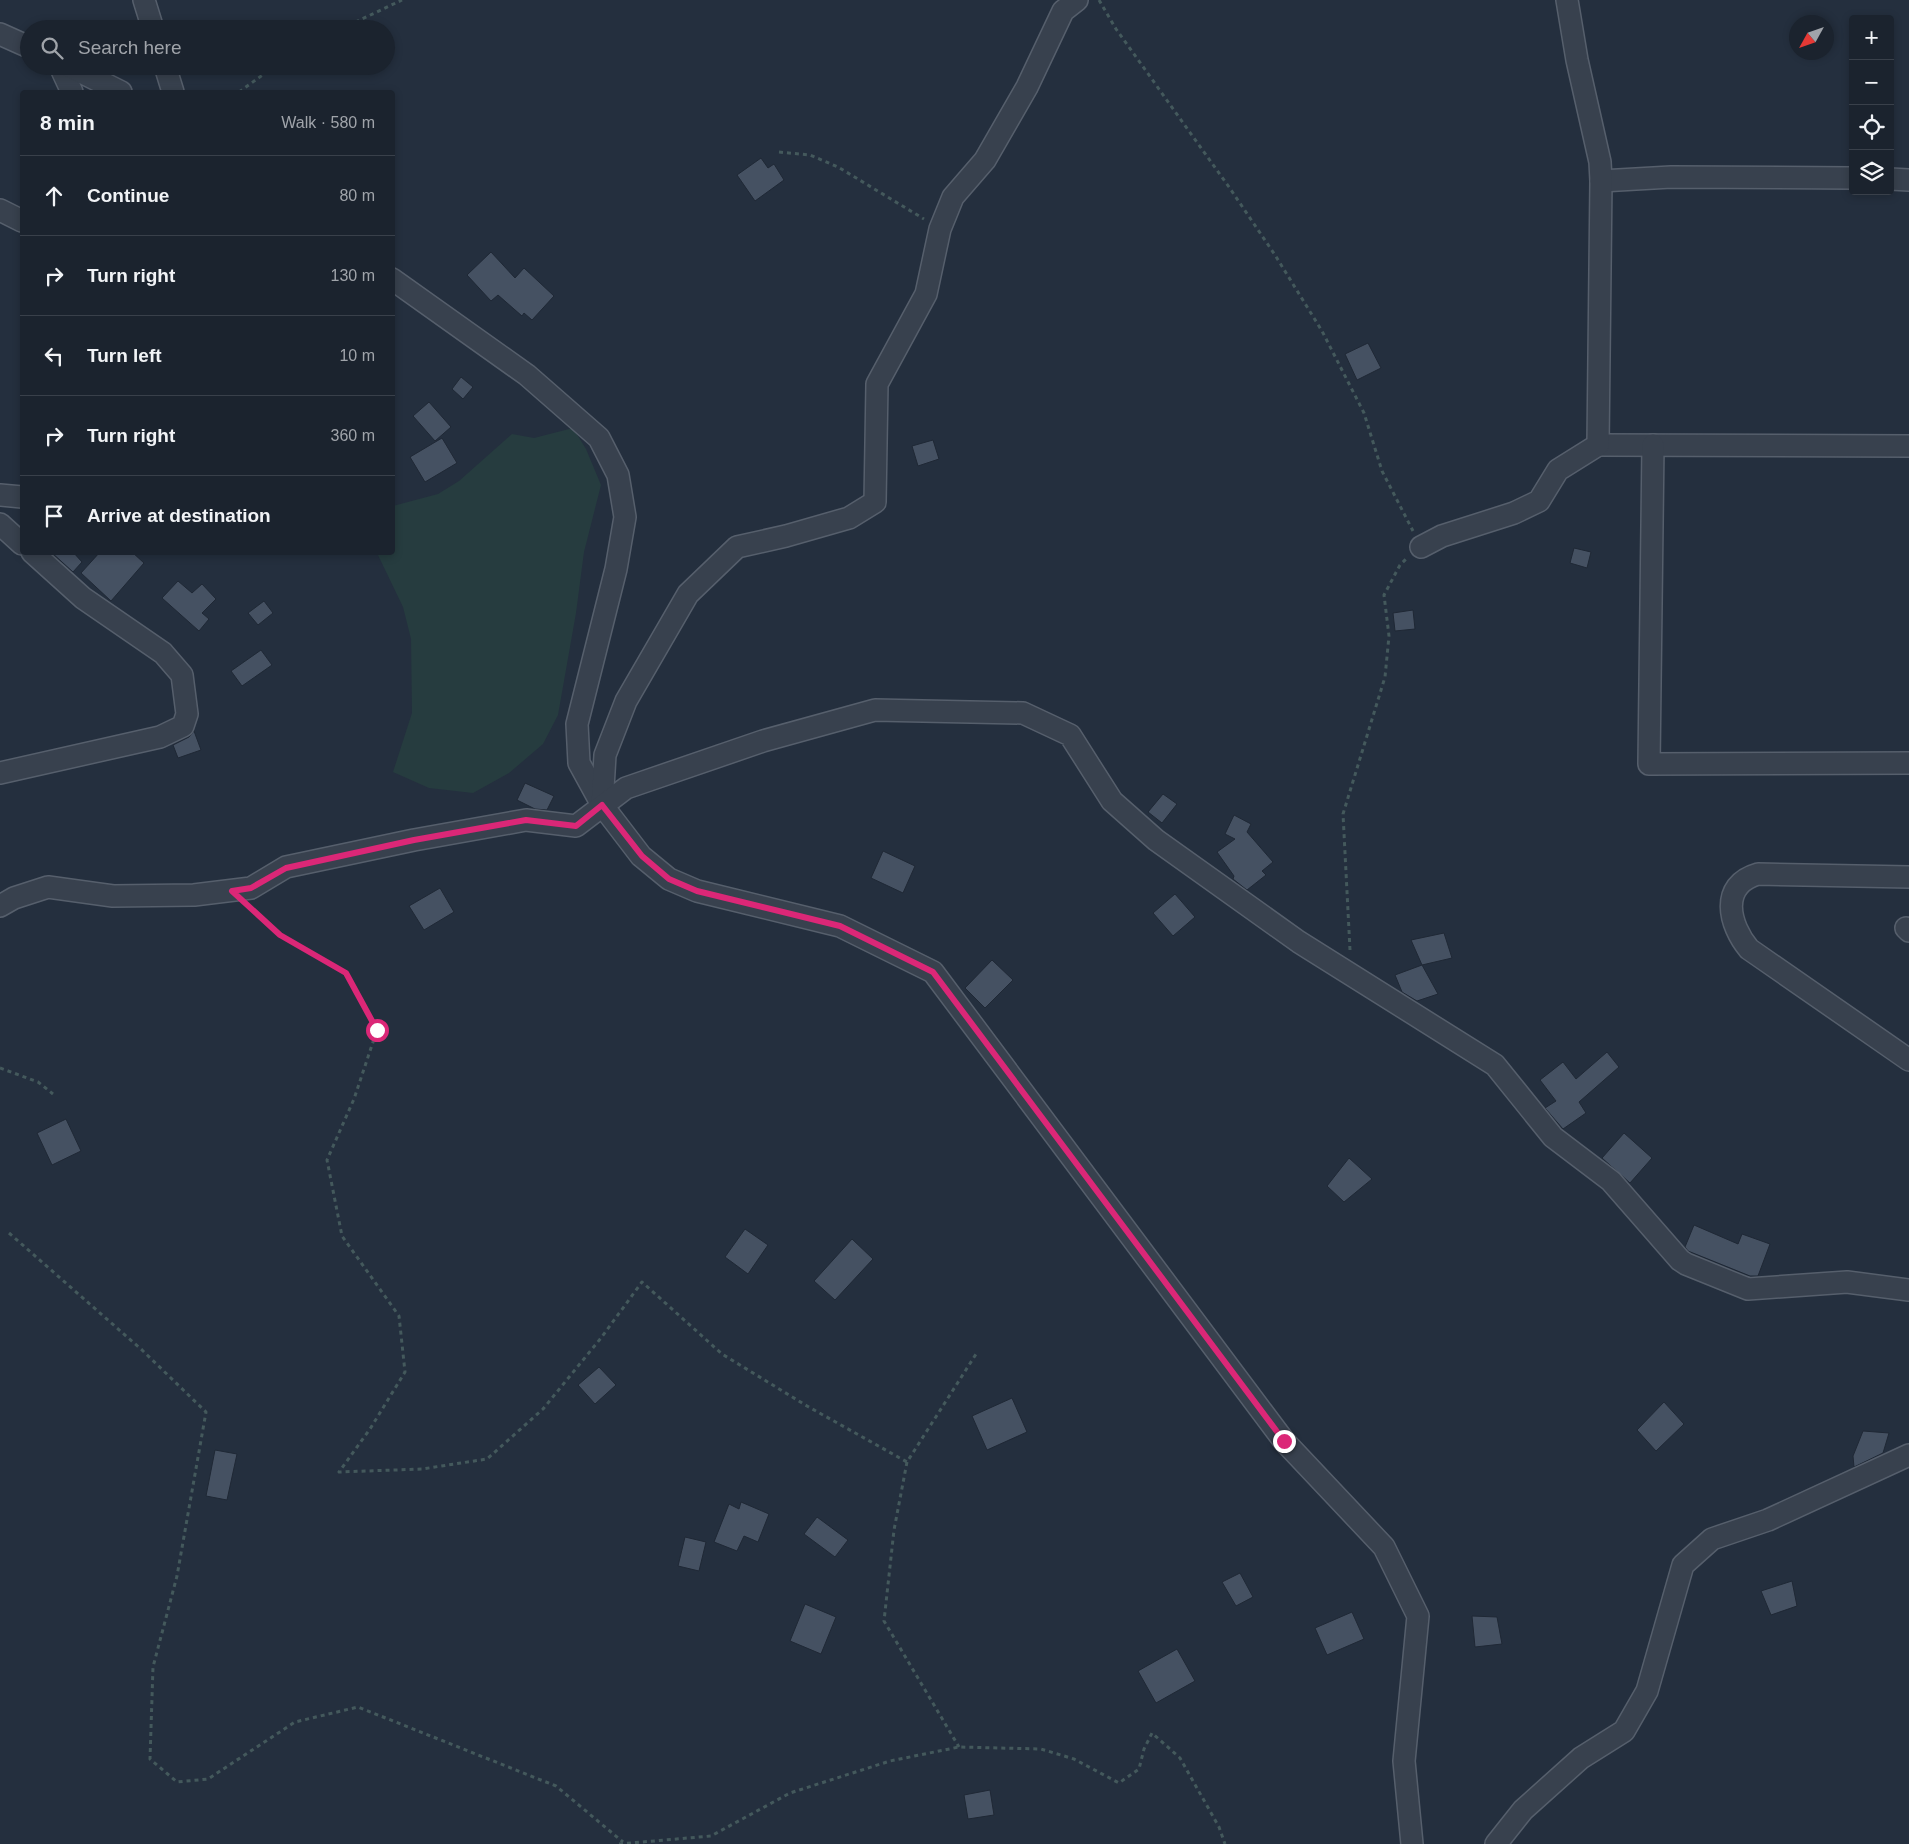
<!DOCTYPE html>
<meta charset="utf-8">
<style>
:root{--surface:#1b232e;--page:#242b36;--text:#f1f3f6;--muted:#a0a4aa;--line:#39404a}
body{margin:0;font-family:Arial,sans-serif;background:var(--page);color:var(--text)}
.controls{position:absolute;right:15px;top:15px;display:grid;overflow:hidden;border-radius:5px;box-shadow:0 2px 8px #0003}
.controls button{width:45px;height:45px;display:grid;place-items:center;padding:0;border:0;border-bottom:1px solid var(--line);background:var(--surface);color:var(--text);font:25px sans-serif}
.compass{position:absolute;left:1789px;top:15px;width:45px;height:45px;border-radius:50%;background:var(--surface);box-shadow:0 2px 8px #0003;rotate:230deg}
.stop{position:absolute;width:15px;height:15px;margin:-11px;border:4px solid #db2777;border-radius:50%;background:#fff}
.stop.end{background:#db2777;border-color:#fff;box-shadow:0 1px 5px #0008}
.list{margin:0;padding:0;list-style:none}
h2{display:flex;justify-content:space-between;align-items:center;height:65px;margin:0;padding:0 20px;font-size:21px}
h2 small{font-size:16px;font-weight:400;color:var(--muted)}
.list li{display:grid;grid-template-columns:32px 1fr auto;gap:15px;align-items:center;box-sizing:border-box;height:80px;padding:0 20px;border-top:1px solid var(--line)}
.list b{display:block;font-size:19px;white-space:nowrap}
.list em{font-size:16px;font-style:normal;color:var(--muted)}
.icon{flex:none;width:28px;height:28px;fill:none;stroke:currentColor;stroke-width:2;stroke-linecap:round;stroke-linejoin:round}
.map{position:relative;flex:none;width:1909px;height:1844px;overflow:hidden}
.search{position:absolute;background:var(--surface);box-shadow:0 2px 8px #0003;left:20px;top:20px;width:375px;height:55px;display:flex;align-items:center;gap:12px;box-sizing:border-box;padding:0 18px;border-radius:28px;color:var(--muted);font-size:19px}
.panel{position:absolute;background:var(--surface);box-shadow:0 2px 8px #0003;left:20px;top:90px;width:375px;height:465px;border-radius:5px}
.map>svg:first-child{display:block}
</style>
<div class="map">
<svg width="1909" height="1844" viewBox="0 0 1909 1844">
<rect width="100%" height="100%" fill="#242f3e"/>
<polygon fill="#263c3f" points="573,428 586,449 601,485 584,552 576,613 558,715 543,744 509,773 473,793 429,788 393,772 412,713 411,639 403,607 377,553 392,552 393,506 438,494 459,481 512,434 534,438"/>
<g fill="#455162" stroke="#1f2835">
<polygon points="761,158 768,168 774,164 784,180 755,201 737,175"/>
<polygon points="491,252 515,278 524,268 554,296 532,320 524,313 522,316 498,295 491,301 467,275"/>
<polygon points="1368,343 1381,368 1357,380 1345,354"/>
<polygon points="461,377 473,387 463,399 452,389"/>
<polygon points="429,402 451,427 435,441 413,416"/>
<polygon points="442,438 457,463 425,482 410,457"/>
<polygon points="933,440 939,459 918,466 912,446"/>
<polygon points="1574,548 1591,552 1587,568 1570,563"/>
<polygon points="51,552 73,552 82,562 73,572"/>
<polygon points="100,552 132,552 144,563 111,601 81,573"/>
<polygon points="178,581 192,593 202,584 216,599 202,613 209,619 199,631 162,598"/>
<polygon points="264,601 273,613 258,625 248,613"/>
<polygon points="1413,610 1415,629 1395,631 1393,613"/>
<polygon points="261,650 272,665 242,686 231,671"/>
<polygon points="194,731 201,750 178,758 173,745 189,737"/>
<polygon points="525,783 554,796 547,810 535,809 517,800"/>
<polygon points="1163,794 1177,804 1162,823 1148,812"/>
<polygon points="1234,815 1251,824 1247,832 1273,862 1262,871 1266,875 1247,890 1233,879 1234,876 1217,852 1235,839 1225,834"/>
<polygon points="883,851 915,866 903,893 871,878"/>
<polygon points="440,888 454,912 424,930 409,906"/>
<polygon points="1175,894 1195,917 1173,936 1153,913"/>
<polygon points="1444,933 1452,958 1422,965 1411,940"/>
<polygon points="992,960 1013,980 985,1008 965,988"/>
<polygon points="1422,965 1438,994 1417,1001 1402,992 1395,975"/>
<polygon points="1607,1052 1619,1067 1579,1102 1586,1113 1563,1129 1545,1108 1556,1101 1540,1080 1563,1062 1576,1079"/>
<polygon points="66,1119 81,1151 52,1165 37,1133"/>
<polygon points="1624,1133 1652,1158 1630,1183 1602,1158"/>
<polygon points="1349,1158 1372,1179 1344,1202 1327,1186"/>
<polygon points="1694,1225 1738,1244 1742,1234 1770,1244 1758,1276 1750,1276 1688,1251 1685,1247"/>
<polygon points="745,1229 768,1245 748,1274 725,1257"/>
<polygon points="852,1239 873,1259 835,1300 814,1281"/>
<polygon points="599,1367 616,1385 595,1404 578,1385"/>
<polygon points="1012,1398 1027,1432 987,1450 972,1416"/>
<polygon points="1664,1402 1684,1424 1656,1451 1637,1430"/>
<polygon points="1863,1431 1889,1433 1883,1453 1854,1467 1853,1456"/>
<polygon points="215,1450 237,1454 227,1500 206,1496"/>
<polygon points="741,1502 769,1514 758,1542 744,1536 737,1551 714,1542 729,1504 739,1509"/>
<polygon points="817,1517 848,1540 835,1557 804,1534"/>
<polygon points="685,1537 706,1542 699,1571 678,1566"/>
<polygon points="1240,1573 1253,1597 1236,1606 1222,1582"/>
<polygon points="1792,1581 1797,1606 1771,1615 1761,1591"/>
<polygon points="805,1604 836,1617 821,1654 790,1641"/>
<polygon points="1352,1612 1364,1639 1327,1655 1315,1628"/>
<polygon points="1472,1616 1497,1617 1502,1644 1475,1647"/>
<polygon points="1177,1649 1195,1681 1156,1703 1138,1671"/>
<polygon points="990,1790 994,1815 968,1819 964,1795"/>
</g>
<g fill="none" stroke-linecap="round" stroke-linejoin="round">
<g stroke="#565f6c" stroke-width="24">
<g id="minor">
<polyline points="144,0 153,29"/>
<polyline points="0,34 29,47"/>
<polyline points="60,66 72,92"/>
<polyline points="69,66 121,92"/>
<polyline points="165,66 173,92"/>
<polyline points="1890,179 1909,180"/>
<polyline points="1601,181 1671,177 1853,178"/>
<polyline points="0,210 22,221"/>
<polyline points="392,279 527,375 599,438 618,475 625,517 616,569 577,724 579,763 602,805 641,856 669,879 697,891 840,926 933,972 1284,1441 1384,1547 1418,1616 1404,1761 1412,1844"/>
<polyline points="1598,445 1909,446"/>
<polyline points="1653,445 1649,764 1909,763"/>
<polyline points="0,495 22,497"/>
<polyline points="0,524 22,544"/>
<polyline points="1421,547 1442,536 1514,513 1539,501 1558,470 1598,445 1601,181 1600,162 1577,60 1567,0"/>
<polyline points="0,773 160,737 183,726 187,714 182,675 163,653 83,598 32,552"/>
<polyline points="602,805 605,755 626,701 688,594 737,547 786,536 849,518 875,502 877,384 926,294 940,229 953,197 985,160 1027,87 1063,11 1077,0"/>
<path d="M1909,877L1758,874C1719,885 1729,925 1749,949L1909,1060"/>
<polyline points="0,906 14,898 48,887 113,896 194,895 251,888 286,867 414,840 526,820 576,826 626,788 763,741 875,710 1023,713 1070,735 1112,801 1156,840 1299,942 1495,1065 1553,1137 1611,1181 1680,1260 1686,1264 1748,1289 1847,1282 1909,1290"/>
<polyline points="1906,928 1909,931"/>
<polyline points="1496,1844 1523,1810 1581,1758 1624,1731 1647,1691 1683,1565 1712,1539 1768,1520 1909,1455"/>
</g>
</g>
<g stroke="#44595c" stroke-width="3" stroke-dasharray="4 4" stroke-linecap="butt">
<polyline points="1099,0 1116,29 1229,187 1275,255 1322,331 1364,413 1382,471 1413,531"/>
<polyline points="341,29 402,0"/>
<polyline points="239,92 275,66"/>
<polyline points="779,152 810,155 838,167 924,219"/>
<polyline points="250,907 280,935 346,973 377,1030 354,1099 327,1160 342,1236 399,1316 405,1372 370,1429 339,1472 422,1469 487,1459 543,1409 601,1338 642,1282 722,1354 807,1406 907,1462 978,1351"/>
<polyline points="1350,950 1343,814 1385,677 1389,636 1384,595 1400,565 1407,558"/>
<polyline points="0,1068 38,1082 53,1094"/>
<polyline points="9,1233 142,1350 206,1412 177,1576 153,1667 150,1759 177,1782 208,1779 295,1722 358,1707 556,1786 623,1842"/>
<polyline points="907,1462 894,1530 884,1621 959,1747"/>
<polyline points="619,1844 711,1836 790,1793 890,1761 959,1747 1041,1749 1074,1759 1119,1783 1139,1769 1144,1749 1152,1733 1180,1758 1219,1827 1225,1844"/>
</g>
<use href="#minor" stroke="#38414e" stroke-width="21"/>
</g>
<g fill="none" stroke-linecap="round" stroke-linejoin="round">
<polyline stroke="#db2777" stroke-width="6" points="377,1030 346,973 280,935 232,891 251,888 286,868 414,840 526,820 576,826 602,805 642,856 669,879 697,891 840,926 933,972 1284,1441"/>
</g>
</svg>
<div class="controls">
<button>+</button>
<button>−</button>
<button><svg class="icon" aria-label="locate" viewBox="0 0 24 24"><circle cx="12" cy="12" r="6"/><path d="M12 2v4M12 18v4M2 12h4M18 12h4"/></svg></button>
<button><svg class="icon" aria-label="layers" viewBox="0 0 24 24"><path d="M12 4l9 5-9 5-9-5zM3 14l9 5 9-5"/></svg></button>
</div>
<svg class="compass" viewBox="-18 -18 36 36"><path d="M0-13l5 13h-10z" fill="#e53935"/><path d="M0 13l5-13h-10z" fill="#a0a4aa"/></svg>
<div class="stop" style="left:377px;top:1030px"></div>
<div class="stop end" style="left:1284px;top:1441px"></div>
<div class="search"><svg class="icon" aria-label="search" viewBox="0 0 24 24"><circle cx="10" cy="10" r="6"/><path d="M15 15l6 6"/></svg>Search here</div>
<section class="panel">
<h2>8 min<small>Walk · 580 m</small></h2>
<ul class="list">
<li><svg class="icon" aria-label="ahead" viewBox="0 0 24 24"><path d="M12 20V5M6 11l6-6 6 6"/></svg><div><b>Continue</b></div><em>80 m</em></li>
<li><svg class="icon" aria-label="right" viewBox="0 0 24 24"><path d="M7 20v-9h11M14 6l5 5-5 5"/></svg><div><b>Turn right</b></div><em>130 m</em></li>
<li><svg class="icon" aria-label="left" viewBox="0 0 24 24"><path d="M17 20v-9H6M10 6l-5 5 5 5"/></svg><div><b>Turn left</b></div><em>10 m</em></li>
<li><svg class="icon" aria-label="right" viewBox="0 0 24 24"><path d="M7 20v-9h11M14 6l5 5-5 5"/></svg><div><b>Turn right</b></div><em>360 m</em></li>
<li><svg class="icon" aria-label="arrive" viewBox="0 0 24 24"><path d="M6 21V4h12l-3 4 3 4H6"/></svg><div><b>Arrive at destination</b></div></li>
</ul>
</section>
</div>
